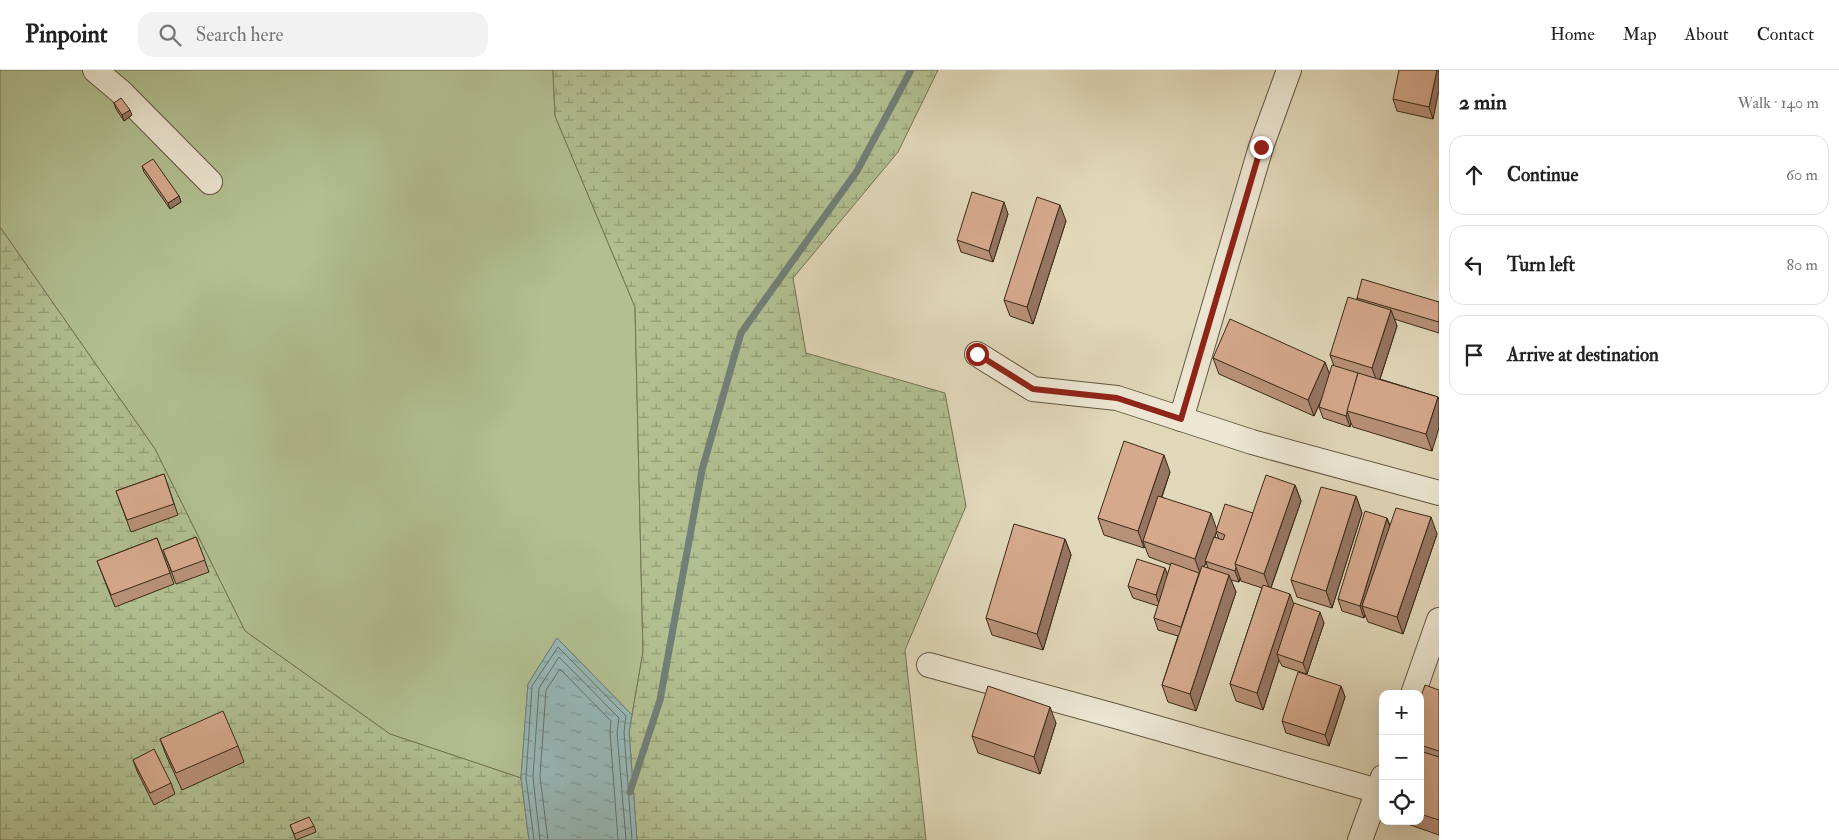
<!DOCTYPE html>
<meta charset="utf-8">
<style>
:root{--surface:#fff;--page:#f2f2f2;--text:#222;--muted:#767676;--line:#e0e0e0}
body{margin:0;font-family:"IM FELL Double Pica",serif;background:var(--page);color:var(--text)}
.controls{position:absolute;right:15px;bottom:15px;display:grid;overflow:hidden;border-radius:10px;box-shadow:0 5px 20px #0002}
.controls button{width:45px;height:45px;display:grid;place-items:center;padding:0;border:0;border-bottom:1px solid var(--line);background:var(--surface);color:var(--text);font:25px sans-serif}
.stop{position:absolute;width:15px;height:15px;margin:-11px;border:4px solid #8f2418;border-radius:50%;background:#fff}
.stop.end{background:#8f2418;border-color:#fff;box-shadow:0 1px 5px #0008}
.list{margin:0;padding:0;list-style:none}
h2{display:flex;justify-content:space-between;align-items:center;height:65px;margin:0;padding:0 20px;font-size:21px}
h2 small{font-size:16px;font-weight:400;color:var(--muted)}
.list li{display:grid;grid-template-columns:32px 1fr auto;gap:15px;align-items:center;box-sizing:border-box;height:80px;margin:0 10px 10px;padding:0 10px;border:1px solid var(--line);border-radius:15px}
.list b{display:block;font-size:19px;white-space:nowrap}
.list em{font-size:16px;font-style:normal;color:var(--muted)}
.icon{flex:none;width:28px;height:28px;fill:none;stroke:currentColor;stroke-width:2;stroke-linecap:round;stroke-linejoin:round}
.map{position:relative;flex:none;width:1439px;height:770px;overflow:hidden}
header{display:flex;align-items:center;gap:30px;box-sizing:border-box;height:70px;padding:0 25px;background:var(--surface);border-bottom:1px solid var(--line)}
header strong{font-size:24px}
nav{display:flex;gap:28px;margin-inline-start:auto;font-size:18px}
.search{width:350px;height:45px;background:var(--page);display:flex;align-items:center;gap:12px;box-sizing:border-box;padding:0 18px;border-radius:15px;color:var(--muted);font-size:19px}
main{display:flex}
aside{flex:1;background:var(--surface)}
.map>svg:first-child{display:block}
</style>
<header>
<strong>Pinpoint</strong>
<div class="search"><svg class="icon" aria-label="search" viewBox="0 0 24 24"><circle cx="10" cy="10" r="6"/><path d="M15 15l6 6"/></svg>Search here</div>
<nav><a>Home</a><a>Map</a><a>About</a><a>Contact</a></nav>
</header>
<main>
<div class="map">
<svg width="1439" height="770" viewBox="0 0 1439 770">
<defs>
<pattern id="wetland-marsh" width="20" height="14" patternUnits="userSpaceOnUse" patternTransform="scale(1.25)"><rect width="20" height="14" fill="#b1bf91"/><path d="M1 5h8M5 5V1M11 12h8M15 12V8" fill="none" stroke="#919b75"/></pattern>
<pattern id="water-ripples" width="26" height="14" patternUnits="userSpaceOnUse" patternTransform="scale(1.25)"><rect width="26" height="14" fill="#97b8b8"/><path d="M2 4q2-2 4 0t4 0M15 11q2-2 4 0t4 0" fill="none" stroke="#7c9695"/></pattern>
</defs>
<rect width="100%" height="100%" fill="#e1d8ba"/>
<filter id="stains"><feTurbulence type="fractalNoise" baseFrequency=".004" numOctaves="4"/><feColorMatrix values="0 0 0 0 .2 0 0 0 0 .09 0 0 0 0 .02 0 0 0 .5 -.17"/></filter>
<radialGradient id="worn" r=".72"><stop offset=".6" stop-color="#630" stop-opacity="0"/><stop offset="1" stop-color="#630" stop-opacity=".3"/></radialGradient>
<polygon fill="#b1bf91" stroke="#757454" points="0,0 553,0 555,46 635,237 643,582 632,645 557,568 528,614 521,708 390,664 245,561 155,379 0,157"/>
<g fill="url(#wetland-marsh)" stroke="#757454">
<polygon points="553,0 938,0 898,82 793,208 806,283 945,323 966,436 905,580 926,770 637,770 629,662 643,582 635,237 555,46"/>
<polygon points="0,157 155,379 245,561 390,664 521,708 529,770 0,770"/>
</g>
<polygon fill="url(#water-ripples)" stroke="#717f78" points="557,568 632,645 629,662 637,770 529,770 521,708 528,614"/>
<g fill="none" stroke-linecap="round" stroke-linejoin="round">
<g stroke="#687168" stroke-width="1">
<polyline points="534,770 526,708 532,616 558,577 626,646 624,662 632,770"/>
<polyline points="540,770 533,707 539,618 559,587 619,648 617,662 626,770"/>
<polyline points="548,770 540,707 546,620 560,599 611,651 610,663 618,770"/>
</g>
<polyline stroke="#717f78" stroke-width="7" points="630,722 660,630 702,400 741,263 857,101 911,0"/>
<g stroke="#635640" stroke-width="26">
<g id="minor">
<polyline points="95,0 121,22 210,112"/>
<polyline points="977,284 1033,319 1117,328 1252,372 1439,423"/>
<polyline points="1181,349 1261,77 1289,0"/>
<polyline points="929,595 1115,646 1378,721"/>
<polyline points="1413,624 1439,550"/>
<polyline points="1360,770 1383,707"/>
</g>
</g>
<use href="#minor" stroke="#ece6d2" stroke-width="24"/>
</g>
<g fill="#b89179" stroke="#392a17" fill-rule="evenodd">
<polygon points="1439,0 1433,49 1397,41 1393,29"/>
<polygon points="114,33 132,45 124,51 116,39"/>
<polygon points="142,96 179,126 181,132 170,139 144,102"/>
<polygon points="1008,144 993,192 961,182 957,170"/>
<polygon points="1066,151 1033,254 1010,246 1004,230"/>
<polygon points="1357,228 1439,232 1439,263 1394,249 1397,256 1380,309 1438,327 1432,381 1353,357 1351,353 1350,357 1323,348 1319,337 1320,333 1314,346 1219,304 1213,288 1325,292 1329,304 1334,296 1330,285 1357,230"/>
<path d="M1170,402L1162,427L1217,459L1253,443L1295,415L1301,431L1271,518L1293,534L1324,553L1307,604L1282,596L1279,590L1263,640L1236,631L1230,614L1262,518L1241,511L1240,508L1239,512L1231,510L1236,522L1196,641L1168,632L1162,615L1178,566L1158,560L1154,548L1158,536L1133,528L1128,516L1165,498L1167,506L1171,495L1149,487L1145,477L1144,478L1104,465L1098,448ZM1216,462L1219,469L1215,467ZM1206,492L1208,498L1204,497Z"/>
<polygon points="164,404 178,445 131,462 116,421"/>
<polygon points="1356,426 1362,443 1332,538 1297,527 1291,510"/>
<polygon points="1387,448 1390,455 1437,464 1403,564 1368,552 1365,545 1364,548 1342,541 1338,529"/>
<polygon points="196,467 209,502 176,514 163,480"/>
<polygon points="157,468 174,514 115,537 97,491"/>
<polygon points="1065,469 1071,485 1043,580 992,565 986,548"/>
<polygon points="1341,616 1345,627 1329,676 1286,663 1282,651"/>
<polygon points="1439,620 1439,765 1399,751 1420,751 1420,629"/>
<polygon points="1056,653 1040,704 978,683 972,666"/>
<polygon points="160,669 238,676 244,692 182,720 166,685"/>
<polygon points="133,690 171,713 175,724 154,735 137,701"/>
<polygon points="290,755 314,756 316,762 296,770"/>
</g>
<g fill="#967663" stroke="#392a17">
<polygon points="1437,0 1439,0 1439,20 1433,49 1429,37"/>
<polygon points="130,40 132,45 124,51 122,45"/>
<polygon points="179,126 181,132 170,139 168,133"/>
<polygon points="1004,132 1008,144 993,192 989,181"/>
<polygon points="1060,135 1066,151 1033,254 1027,237"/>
<polygon points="1391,240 1397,256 1378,315 1372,298"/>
<polygon points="1325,292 1331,308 1314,346 1308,330"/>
<polygon points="1438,327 1439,330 1439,358 1432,381 1426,364"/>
<polygon points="1347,341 1351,353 1350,357 1346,346"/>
<polygon points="1164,385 1170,402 1146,472 1143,471 1145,477 1144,478 1138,461"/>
<polygon points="1295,415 1301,431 1270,520 1264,504"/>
<polygon points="1356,426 1362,443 1332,538 1326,521"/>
<polygon points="1211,443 1217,460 1206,491 1205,491 1206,492 1201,506 1195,489"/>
<polygon points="1431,447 1437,464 1403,564 1397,547"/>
<polygon points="1387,448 1391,460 1362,536 1365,545 1364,548 1360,536"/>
<polygon points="1065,469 1071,485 1043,580 1037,564"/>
<polygon points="1236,497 1240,508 1239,512 1235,501"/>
<polygon points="1165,498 1169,509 1160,537 1156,525"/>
<polygon points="1229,505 1236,522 1196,641 1190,624"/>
<polygon points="1290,524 1296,540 1277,584 1279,590 1263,640 1257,623"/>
<polygon points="1320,542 1324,553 1307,604 1303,593"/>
<polygon points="1341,616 1345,627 1329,676 1325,665"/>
<polygon points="1050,637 1056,653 1040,704 1034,687"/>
</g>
<g fill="#d6a98d" stroke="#392a17">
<polygon points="1399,0 1437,0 1429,37 1393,29"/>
<polygon points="121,28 130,40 122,45 114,33"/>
<polygon points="153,89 179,126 168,133 142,96"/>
<polygon points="972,122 1004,132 989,181 957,170"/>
<polygon points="1037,127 1060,135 1027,237 1004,230"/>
<polygon points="1362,209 1439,232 1439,252 1357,228"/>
<polygon points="1348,227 1391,240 1372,298 1330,285"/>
<polygon points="1230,249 1325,292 1308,330 1213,288"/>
<polygon points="1332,295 1358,303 1346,346 1319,337"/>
<polygon points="1358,303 1438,327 1426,364 1347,341"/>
<polygon points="1124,371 1164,385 1138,461 1098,448"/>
<polygon points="164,404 174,434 127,450 116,421"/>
<polygon points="1266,405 1295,415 1264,504 1235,494"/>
<polygon points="1321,417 1356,426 1326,521 1291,510"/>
<polygon points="1158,426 1211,443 1195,489 1143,471"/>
<polygon points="1225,434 1253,443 1235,494 1236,497 1235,501 1205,491 1214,467 1223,470 1225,465 1216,461"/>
<polygon points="1396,438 1431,447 1397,547 1362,536"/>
<polygon points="1365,441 1387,448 1360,536 1338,529"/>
<polygon points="1014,454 1065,469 1037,564 986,548"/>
<polygon points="196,467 205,490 172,502 163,480"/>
<polygon points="157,468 170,503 111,525 97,491"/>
<polygon points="1137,489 1165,498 1156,525 1128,516"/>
<polygon points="1171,493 1199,503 1181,557 1154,548"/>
<polygon points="1202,496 1229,505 1190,624 1162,615"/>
<polygon points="1263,515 1290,524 1257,623 1230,614"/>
<polygon points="1294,533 1320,542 1303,593 1277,584"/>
<polygon points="1298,602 1341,616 1325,665 1282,651"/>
<polygon points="1425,615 1439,620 1439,681 1420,675 1420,629"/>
<polygon points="988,616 1050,637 1034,687 972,666"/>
<polygon points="223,641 238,676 176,703 160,669"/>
<polygon points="154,679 171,713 150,723 133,690"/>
<polygon points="1420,681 1439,687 1439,750 1420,744"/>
<polygon points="309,747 314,756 294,764 290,755"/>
</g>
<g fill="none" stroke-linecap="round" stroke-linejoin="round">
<polyline stroke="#8f2418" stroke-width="6" points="977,284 1033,319 1117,328 1181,349 1261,77"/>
</g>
<rect width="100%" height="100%" filter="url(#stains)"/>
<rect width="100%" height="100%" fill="url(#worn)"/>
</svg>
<div class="controls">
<button>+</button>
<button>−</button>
<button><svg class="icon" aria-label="locate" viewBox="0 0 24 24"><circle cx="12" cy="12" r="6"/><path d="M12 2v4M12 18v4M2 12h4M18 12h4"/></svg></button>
</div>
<div class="stop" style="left:977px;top:284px"></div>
<div class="stop end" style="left:1261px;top:77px"></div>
</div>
<aside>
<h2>2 min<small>Walk · 140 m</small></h2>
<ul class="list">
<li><svg class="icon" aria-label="ahead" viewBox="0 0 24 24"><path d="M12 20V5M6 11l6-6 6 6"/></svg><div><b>Continue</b></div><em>60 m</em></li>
<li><svg class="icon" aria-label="left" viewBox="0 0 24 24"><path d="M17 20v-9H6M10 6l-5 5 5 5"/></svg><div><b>Turn left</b></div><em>80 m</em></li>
<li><svg class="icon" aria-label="arrive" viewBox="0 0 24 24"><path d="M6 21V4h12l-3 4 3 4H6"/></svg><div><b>Arrive at destination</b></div></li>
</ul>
</aside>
</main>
